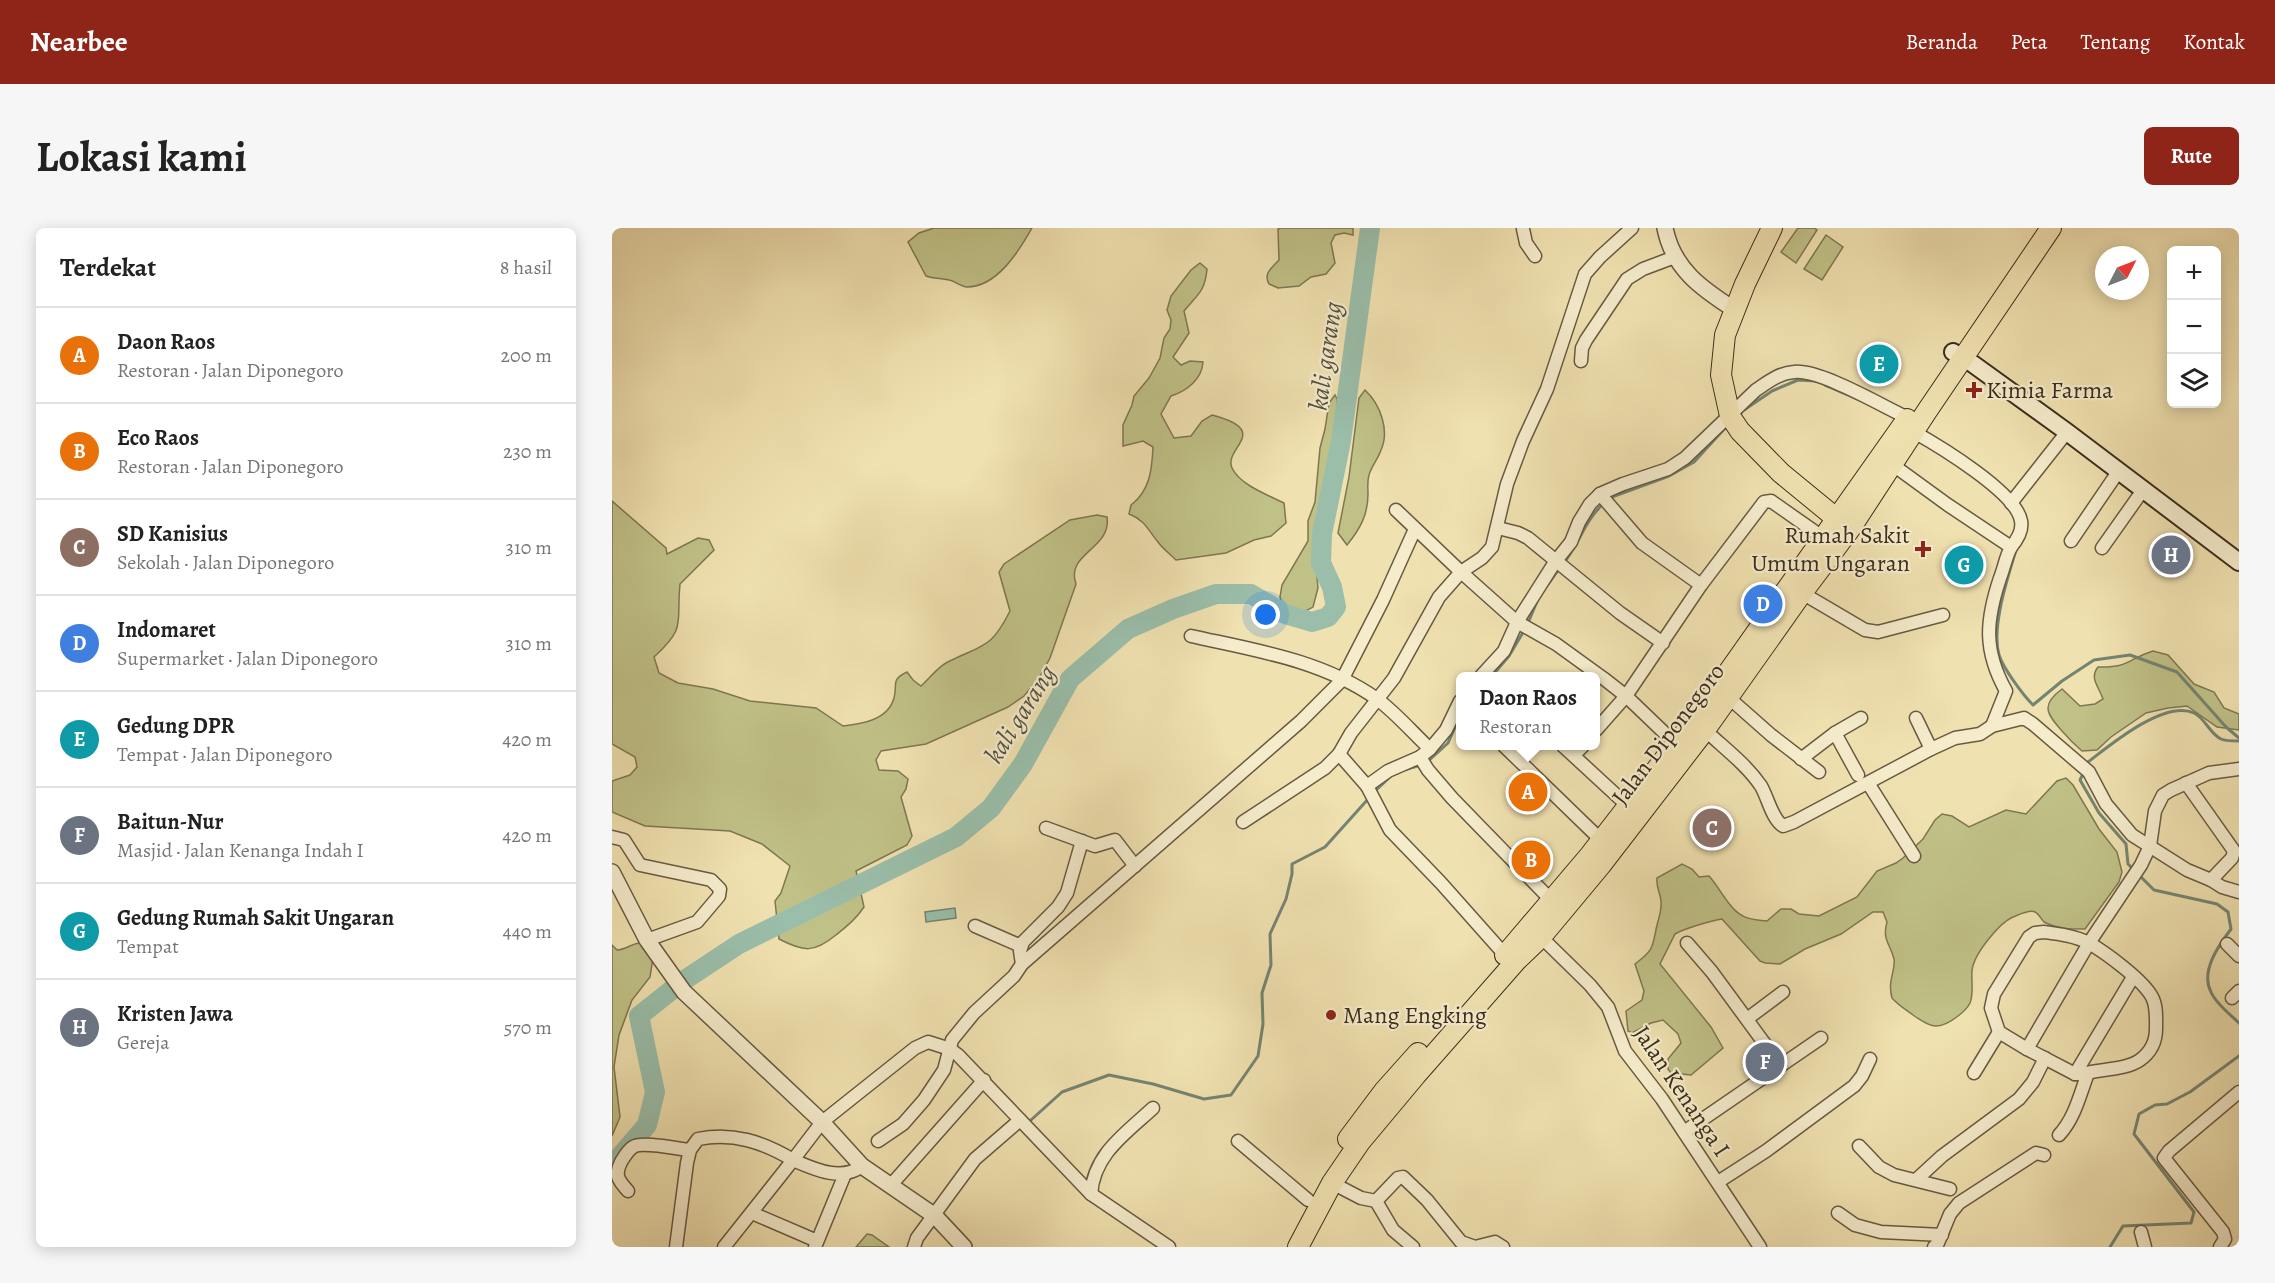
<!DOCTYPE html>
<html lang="id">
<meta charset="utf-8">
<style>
:root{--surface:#fff;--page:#f6f6f6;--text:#222;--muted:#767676;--line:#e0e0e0;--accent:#8f2418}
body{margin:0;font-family:Alegreya,serif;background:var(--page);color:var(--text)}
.controls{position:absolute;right:18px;top:18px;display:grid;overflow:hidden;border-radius:9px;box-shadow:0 3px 15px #0003}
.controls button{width:54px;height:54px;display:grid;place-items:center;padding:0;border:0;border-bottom:2px solid var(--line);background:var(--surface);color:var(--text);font:30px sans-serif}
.compass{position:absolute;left:1483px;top:18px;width:54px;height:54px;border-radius:50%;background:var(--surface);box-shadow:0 3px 15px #0003;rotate:48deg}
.you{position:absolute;left:654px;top:387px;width:21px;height:21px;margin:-15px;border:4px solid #fff;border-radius:50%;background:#1a73e8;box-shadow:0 0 0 9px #1a73e833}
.badge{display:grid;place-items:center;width:39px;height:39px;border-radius:50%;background:var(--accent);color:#fff;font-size:20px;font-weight:700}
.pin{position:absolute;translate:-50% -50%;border:3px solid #fff;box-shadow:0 2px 6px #0006}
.popup{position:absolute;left:844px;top:444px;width:144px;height:78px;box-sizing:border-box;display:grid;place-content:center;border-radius:9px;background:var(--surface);filter:drop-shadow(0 2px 4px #0005);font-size:20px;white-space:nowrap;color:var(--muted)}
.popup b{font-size:22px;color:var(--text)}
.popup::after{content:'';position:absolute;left:50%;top:100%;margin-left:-12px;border:12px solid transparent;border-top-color:var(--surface)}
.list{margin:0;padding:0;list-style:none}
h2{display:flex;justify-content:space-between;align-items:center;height:78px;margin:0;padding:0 24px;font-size:26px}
h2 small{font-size:20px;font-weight:400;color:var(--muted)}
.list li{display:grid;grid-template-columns:39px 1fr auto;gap:18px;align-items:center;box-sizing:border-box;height:96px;padding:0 24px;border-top:2px solid var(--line)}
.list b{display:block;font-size:22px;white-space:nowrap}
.list p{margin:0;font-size:20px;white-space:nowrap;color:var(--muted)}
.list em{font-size:20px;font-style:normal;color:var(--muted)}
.icon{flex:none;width:33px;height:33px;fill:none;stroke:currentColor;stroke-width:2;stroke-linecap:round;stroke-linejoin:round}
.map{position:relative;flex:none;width:1627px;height:1019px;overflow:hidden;border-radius:9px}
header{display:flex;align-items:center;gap:36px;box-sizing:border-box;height:84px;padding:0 30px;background:var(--accent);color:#fff}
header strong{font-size:28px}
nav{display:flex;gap:33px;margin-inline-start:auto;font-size:21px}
.intro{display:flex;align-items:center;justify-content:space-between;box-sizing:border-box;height:144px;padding:0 36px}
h1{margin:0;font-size:42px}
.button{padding:15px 27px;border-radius:9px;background:var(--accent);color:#fff;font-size:21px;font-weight:700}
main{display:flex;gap:36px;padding:0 36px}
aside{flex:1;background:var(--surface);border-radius:9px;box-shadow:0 3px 15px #0003}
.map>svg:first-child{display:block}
</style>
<header>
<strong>Nearbee</strong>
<nav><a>Beranda</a><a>Peta</a><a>Tentang</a><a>Kontak</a></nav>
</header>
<div class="intro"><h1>Lokasi kami</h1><a class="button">Rute</a></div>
<main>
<aside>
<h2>Terdekat<small>8 hasil</small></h2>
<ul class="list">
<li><span class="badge" style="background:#e8710a">A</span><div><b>Daon Raos</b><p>Restoran · Jalan Diponegoro</p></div><em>200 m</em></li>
<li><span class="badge" style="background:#e8710a">B</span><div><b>Eco Raos</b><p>Restoran · Jalan Diponegoro</p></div><em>230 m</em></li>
<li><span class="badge" style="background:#8d6e63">C</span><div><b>SD Kanisius</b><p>Sekolah · Jalan Diponegoro</p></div><em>310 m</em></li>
<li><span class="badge" style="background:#3f7fe0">D</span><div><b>Indomaret</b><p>Supermarket · Jalan Diponegoro</p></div><em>310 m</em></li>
<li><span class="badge" style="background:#0f9aa8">E</span><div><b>Gedung DPR</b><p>Tempat · Jalan Diponegoro</p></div><em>420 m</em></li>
<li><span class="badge" style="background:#6b7280">F</span><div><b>Baitun-Nur</b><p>Masjid · Jalan Kenanga Indah I</p></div><em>420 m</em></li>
<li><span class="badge" style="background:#0f9aa8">G</span><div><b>Gedung Rumah Sakit Ungaran</b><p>Tempat</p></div><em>440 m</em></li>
<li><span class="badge" style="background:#6b7280">H</span><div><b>Kristen Jawa</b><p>Gereja</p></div><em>570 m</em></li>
</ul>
</aside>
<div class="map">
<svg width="1627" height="1019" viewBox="0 0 1627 1019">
<rect width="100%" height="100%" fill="#f0e1b0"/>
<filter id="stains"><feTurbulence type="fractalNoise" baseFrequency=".00333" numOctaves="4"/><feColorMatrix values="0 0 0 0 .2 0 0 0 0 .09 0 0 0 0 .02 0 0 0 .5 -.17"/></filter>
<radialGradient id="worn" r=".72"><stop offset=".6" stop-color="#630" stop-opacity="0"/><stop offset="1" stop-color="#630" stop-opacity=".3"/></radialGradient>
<g fill="#c0c187" stroke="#7e7752" stroke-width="1.5">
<path d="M322,0H420C407,23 385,59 355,59C349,59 343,53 337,52C329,50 322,51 314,48L296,14L307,5Z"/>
<path d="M669,0H741V7L732,5L723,7L719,15L723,35L714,46L699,49L687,58L666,60L657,56C651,45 660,40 667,32L666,1Z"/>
<polygon points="1186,0 1202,0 1205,2 1184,35 1169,24"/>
<polygon points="1214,7 1231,19 1210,52 1192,41"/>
<path d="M588,35L595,41C593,64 585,67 572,83L577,105L561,129L569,137L578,133L591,134C590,151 575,163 559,168L549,186L562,210L579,208L590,193L600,187C661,203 611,220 620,240C628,257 656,267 672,275L674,295L659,308L642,312L614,325L564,332C558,326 551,321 546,314C536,302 533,292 517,286L519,277C538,263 540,241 541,219L531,213L511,218V197L520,177L522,168L537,150L548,130L552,110L558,101L559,92L555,82L559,68L579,42Z"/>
<path d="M753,162C768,176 778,202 769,222C766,231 759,239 757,247C755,254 756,260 756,266C756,287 748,301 735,317L726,305L737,249L747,170Z"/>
<path d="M723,167L725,171V216L702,317L706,360L701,379C689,387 678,383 669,374L668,369L670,357L696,313V293L703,274L708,220L713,201L717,175Z"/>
<path d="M0,273L54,320L55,326L86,310L97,312L102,322L68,356C64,396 75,399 42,429L47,445L66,455L101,461L138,473L204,480L231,498C250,496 276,492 282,470C286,456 278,452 295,444L301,452L309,458C317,451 325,440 334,435C370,416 378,423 398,383L387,344L392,336L458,292L485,287L495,289C500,321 453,325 464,356L438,430L427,450L412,468L396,479L314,516L269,523L264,532L267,542L286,543L296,551L294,561L289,569L300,608L295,617L244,643L252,679C244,691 235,698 224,707C202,725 192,724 167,711L163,673L169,665L178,638L150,616L118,603L33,598L0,584V553L18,547L25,539L23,529L0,516Z"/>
<path d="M1541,423L1556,427L1582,456L1602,464L1612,480L1627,486V502L1605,499L1575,478L1556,480L1534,485L1499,509L1485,522L1470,523C1463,517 1456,510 1450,503C1435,486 1428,477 1450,461L1468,478L1483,476L1491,471C1487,459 1477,450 1486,439C1518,440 1515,431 1541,423Z"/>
<path d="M1454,550L1461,557L1487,601L1505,624L1510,644L1507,654L1473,701C1459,701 1445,701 1432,694C1429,691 1427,686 1423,684C1418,681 1406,687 1401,689C1387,695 1361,727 1360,743C1359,753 1362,765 1358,775C1355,781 1350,785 1346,788C1327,803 1319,800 1301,787C1293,781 1286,777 1280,770C1275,752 1284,743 1282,731C1278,715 1270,712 1275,694L1271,684H1261L1229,706L1193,721L1168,736L1153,735L1148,733L1110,691C1101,692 1071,701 1063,706L1048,736L1099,799L1111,820L1079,847L1059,845L1056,841V831L1069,815L1066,806L1051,792L1039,795L1020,805L1016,803L1014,783L1030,772L1032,763L1023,736C1043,721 1040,719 1045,697C1047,689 1050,682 1049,673C1048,664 1044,659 1045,650L1070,636L1080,641L1087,649L1097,648C1108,660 1117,681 1131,688C1137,692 1148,692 1155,693L1169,681H1179L1187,686L1207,688L1245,669L1265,643L1284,635L1291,630L1311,611L1323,592L1330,586L1340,588L1357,599L1394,582L1414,586L1445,553Z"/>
<path d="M27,715L31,716L41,730L38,749L20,772L7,807L2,839L8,889L0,908V717L5,722C13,722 19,716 27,715Z"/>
<polygon points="255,1006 260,1007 277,1019 244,1019"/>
</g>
<polygon fill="#9abeaa" stroke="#748472" stroke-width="1.5" points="343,680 344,690 314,694 313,684"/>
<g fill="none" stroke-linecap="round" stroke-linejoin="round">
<g stroke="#748472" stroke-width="3">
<polyline points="1213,157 1248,172"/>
<polyline points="1132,182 1160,163 1186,152 1204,153"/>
<polyline points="1311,202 1363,236"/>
<polyline points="997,270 1057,248 1082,234 1114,199"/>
<path d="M1404,322C1396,349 1379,399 1387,427C1391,440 1411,467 1421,477L1450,453L1482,432L1518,427L1565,444L1614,499L1627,510"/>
<path d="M951,336C967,316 973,292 992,275"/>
<polyline points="937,355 947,341"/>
<polyline points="916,395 926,371"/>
<polyline points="880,448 897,428 913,401"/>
<polyline points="814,535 836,515 848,488"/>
<path d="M1475,538L1476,534C1498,517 1553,471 1582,485C1593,490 1598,506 1609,511C1613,513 1622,513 1627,513"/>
<polyline points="795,541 809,537"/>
<polyline points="1472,544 1468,552 1487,585 1514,616 1516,636 1522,642"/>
<polyline points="761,565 778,549"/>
<path d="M1527,647L1542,662L1605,676L1616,684L1619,701C1607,717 1588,743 1599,764C1604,776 1618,786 1627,795"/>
<polyline points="419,892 450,864 497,847 541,856 592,871 619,867 646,828 651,796 650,765 659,737 658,706 674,671 680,646 680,636 713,619 757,570"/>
<polyline points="1498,1019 1511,998 1579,995 1582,984 1522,906 1527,886 1543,877 1555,876 1578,864 1627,828"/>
</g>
<polyline stroke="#9abeaa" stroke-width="20" points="0,938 35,897 43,864 27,788 71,753 127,716 344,609 379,580 411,536 458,451 516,401 561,381 604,366 639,366 673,386 700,394 716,389 724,379 720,359 709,335 710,306 729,213 758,0"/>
<g stroke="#685a42" stroke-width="15">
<g id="minor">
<polyline points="911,1 914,15 923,28"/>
<polyline points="969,133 970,120 974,112 1015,51 1031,41 1063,29"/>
<path d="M1302,204C1327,218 1405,265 1409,293C1411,303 1405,312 1399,319"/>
<path d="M1281,237L1336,277L1399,319C1394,328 1392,340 1388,350C1374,392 1371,422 1394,463L1380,498"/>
<polyline points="988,266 1030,315 1089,357"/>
<polyline points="1399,275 1455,204"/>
<polyline points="784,282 849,344 905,394 944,416 991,450 1014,468 1064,516"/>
<polyline points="886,300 906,305 916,310 1008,385 1051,415"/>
<polyline points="1459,313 1506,244"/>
<polyline points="1490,320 1531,262"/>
<polyline points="1190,365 1253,402 1266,404 1331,387"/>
<path d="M579,408C642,422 710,432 765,471C784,485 801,505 818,521"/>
<path d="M869,448L892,423L905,394L943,334L959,314L967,294L978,276L988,266L1011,256L1056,241L1073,230L1144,162C1156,154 1167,145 1182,144C1208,141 1270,178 1296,190"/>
<polyline points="1116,469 1159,507 1207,544"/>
<polyline points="848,473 834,502 818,521 808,529 776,543 755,558 778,602 829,655 893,727"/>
<polyline points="1304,490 1319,521"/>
<polyline points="984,502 1014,468 1089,357 1152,274 1159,273 1216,313"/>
<path d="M1093,502C1112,520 1134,536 1149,558C1156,570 1160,591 1171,598L1182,594L1319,521L1343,510L1368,506L1380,498L1412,490L1421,496L1477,544L1494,576L1520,607L1575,642L1599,652L1610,659L1627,664"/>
<polyline points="892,518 989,612"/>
<polyline points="951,518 1016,578"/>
<polyline points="727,526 755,558"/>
<polyline points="962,527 971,518"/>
<polyline points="808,529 816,542 840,570 940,673"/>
<polyline points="1189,531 1223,505"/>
<polyline points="1246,547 1223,505 1249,490"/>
<polyline points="1256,555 1302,628"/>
<polyline points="1574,555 1622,623 1620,630 1599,652"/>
<polyline points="631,594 713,540 727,526 739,505 782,450 827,369 849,344 870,330 880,319 895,256 911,213 935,161 973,46 988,29 1020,0"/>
<polyline points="434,600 483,618 503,612 523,638"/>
<polyline points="0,609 12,612 28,637 99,652 108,661 107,668 85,694 35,712"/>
<polyline points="363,698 409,718"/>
<path d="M1432,704C1447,706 1463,708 1477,715C1494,725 1531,752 1540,769C1545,778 1544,790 1544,801C1544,814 1539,824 1528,832C1514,842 1487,841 1470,846H1463L1415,821L1387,804L1379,780L1382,766L1417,709L1423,705Z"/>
<polyline points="929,709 978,757 996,779 1013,823 1050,871 1148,1019"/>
<polyline points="1075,715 1100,744 1169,838"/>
<polyline points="1615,716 1627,728"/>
<polyline points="410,736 408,723 411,714 446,679 455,665 470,613"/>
<polyline points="1620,770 1627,763"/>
<polyline points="1135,791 1171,764"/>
<polyline points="1415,821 1477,715 1529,637 1538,618 1543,583 1551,567 1559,562 1597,545 1627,541"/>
<polyline points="1362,845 1387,804"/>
<polyline points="1463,846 1521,749"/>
<polyline points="1072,904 1209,810"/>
<path d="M1447,907C1463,890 1468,866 1476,845"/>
<polyline points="266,913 291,896 312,872 332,842 340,812 362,785 402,748 410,736 689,493 730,452 771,372 803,301"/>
<polyline points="626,913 696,972"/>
<polyline points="1247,918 1267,939 1282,947 1338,961"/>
<polyline points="1305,951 1330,928 1407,871 1421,854 1433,830"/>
<polyline points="1106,954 1154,923 1242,858 1250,848 1258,831"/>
<polyline points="720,955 749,970 764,973 786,950 791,949 815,972 849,1014 863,1019 883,1014 891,1019"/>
<polyline points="279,957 372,852"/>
<path d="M16,963C7,953 2,948 9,934C12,929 16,922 21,919C30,913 66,921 78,922"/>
<path d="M479,966C482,926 513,906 541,880"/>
<polyline points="764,973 781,1002 801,1019"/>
<polyline points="140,985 205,1013"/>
<polyline points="1226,985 1243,997 1269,1004 1330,1007"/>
<polyline points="1529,1004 1533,1019"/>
<path d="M64,1019L75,935L78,922L86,911C121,904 151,914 181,932L210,894L303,820L316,814L338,821L346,827L479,966L557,1019"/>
<path d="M112,1019L181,932C202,941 229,954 250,938"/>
<polyline points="203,1019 233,946"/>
<polyline points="302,1019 305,1010 363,931 408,892"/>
<polyline points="1322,1019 1326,1015 1338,986 1347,975 1424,925 1432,927"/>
<polyline points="1608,1019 1613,1011 1611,1004 1552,930 1557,923 1627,864"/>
</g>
</g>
<g stroke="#685a42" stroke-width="18">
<g id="tertiary">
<path d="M1053,0C1061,41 1090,61 1123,82"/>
<polyline points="0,644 35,712 72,764 210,894 250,938 323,988 352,1019"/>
</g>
</g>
<g stroke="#3b2d1d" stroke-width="20">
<polyline id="secondary" points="1341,124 1361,136 1455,204 1627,334"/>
</g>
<g stroke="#3b2d1d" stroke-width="22">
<polyline id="primary" points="1160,0 1133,56 1113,107 1109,147 1118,188 1128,203 1169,245 1236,300"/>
</g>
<g stroke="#3b2d1d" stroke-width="22">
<g id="trunk">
<polyline points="893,727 978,627 1079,497 1295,191"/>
<polyline points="736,911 772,863 806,825"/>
<polyline points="686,1019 720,955 748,914 804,847 905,732 929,709 989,637 1093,502 1190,365 1238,301 1315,183 1439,0"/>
</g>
</g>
<use href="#minor" stroke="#f5eccc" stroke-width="12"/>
<use href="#tertiary" stroke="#f5eccc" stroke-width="15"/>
<use href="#secondary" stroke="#f5eccc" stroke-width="16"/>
<use href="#primary" stroke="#f0e1b0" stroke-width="20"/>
<use href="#trunk" stroke="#f0e1b0" stroke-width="20"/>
</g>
<g fill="#8f2418" stroke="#f5eccc" stroke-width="2">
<path d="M1359 153h6v6h6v6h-6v6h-6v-6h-6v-6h6z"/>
<path d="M1308 312h6v6h6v6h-6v6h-6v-6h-6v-6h6z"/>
<circle cx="719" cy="787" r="6"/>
</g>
<g text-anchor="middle" stroke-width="4.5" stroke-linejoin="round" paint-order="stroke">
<g font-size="24" fill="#3b2d1d" stroke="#f5eccc" text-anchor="start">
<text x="1374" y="170">Kimia Farma</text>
<text x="1298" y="315" text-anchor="end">Rumah Sakit<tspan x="1298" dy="28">Umum Ungaran</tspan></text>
<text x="731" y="795">Mang Engking</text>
</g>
<g font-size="24" fill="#3b2d1d" stroke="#f5eccc">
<text transform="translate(1056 506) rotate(-53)" y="8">Jalan Diponegoro</text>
<text transform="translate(1070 863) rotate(56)" y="8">Jalan Kenanga I</text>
</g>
<g font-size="26" font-style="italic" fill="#535140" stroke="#f5eccc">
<text transform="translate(713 128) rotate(-82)" y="9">kali garang</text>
<text transform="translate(408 486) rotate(-58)" y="9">kali garang</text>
</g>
</g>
<rect width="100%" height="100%" filter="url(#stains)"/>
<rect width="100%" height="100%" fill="url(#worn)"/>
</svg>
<div class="controls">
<button>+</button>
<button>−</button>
<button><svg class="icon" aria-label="layers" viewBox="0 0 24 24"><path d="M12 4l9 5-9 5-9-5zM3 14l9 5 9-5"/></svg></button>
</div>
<svg class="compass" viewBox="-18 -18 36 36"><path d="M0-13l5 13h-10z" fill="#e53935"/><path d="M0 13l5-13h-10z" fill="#767676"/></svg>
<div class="you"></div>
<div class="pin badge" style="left:916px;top:564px;background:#e8710a">A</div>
<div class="popup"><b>Daon Raos</b>Restoran</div>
<div class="pin badge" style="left:919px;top:632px;background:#e8710a">B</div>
<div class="pin badge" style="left:1100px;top:600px;background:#8d6e63">C</div>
<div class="pin badge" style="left:1151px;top:376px;background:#3f7fe0">D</div>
<div class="pin badge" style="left:1267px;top:136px;background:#0f9aa8">E</div>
<div class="pin badge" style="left:1153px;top:834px;background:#6b7280">F</div>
<div class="pin badge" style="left:1352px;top:337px;background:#0f9aa8">G</div>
<div class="pin badge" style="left:1559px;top:327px;background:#6b7280">H</div>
</div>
</main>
